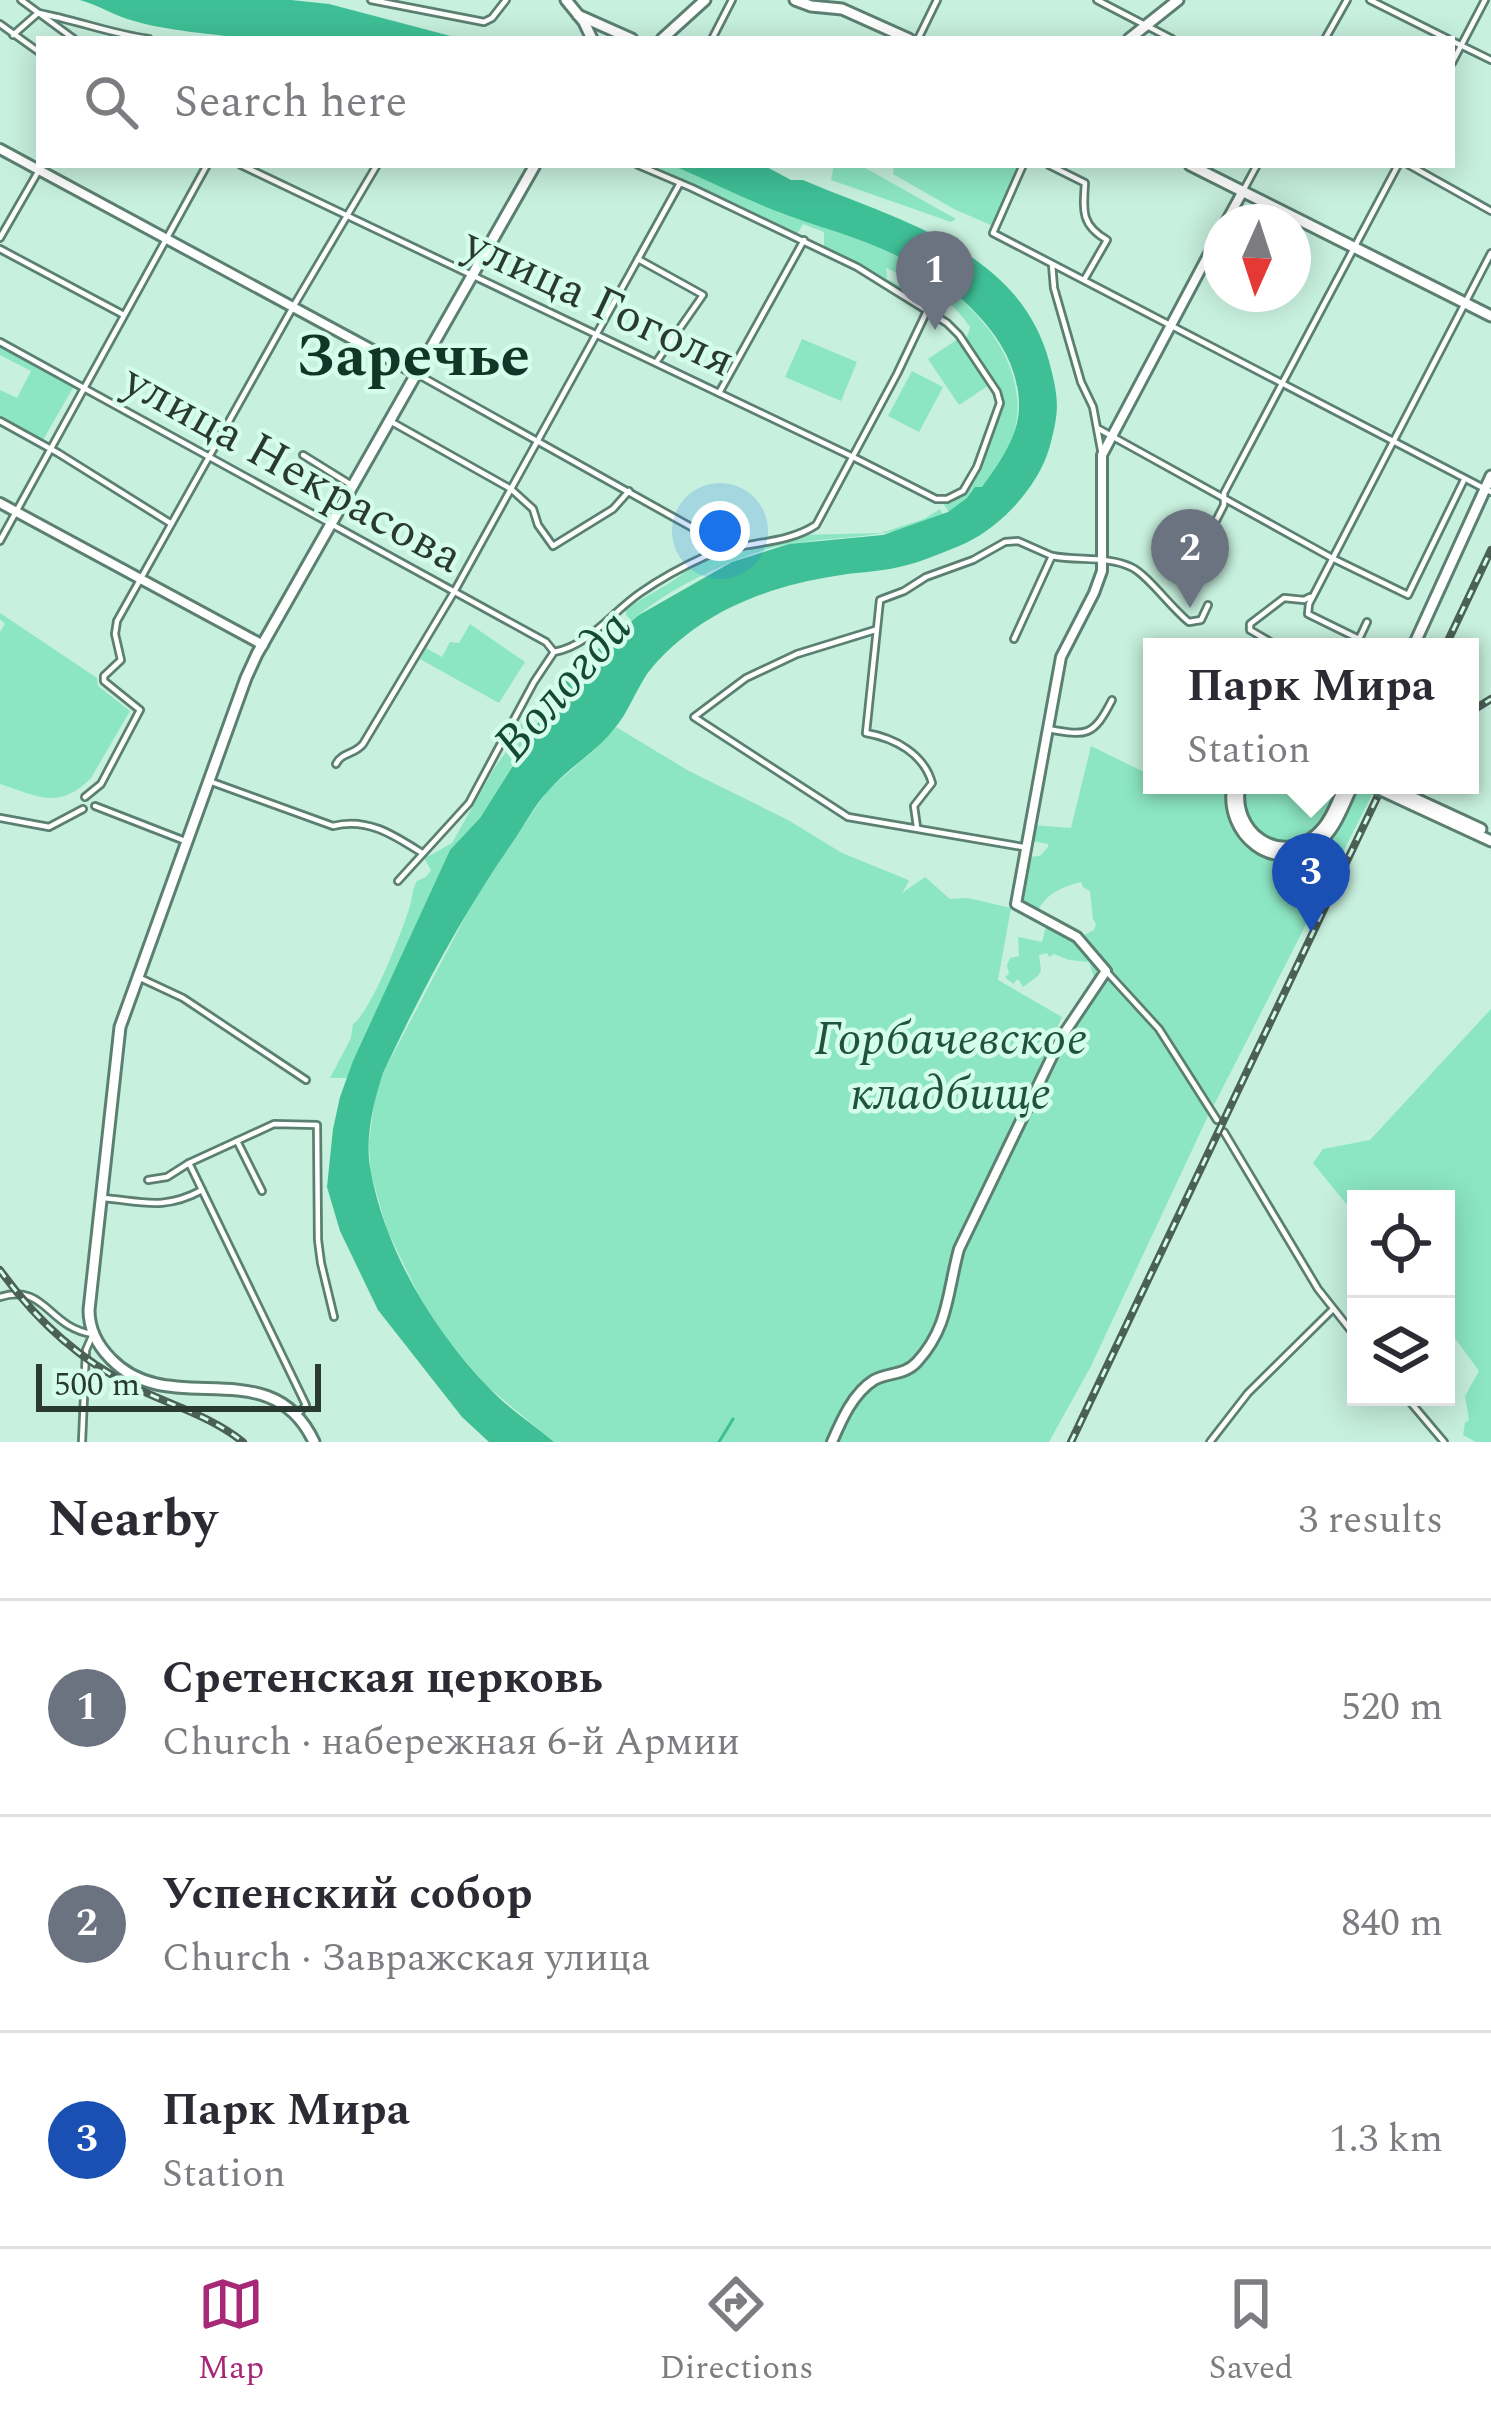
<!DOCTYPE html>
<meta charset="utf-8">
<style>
:root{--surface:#fff;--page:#f2f2f3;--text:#2b2b33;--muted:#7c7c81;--line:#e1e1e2;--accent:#a82878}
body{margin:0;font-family:Spectral,serif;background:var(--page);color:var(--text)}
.controls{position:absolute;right:36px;bottom:36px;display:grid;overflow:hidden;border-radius:0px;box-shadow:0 6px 30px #0003}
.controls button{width:108px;height:108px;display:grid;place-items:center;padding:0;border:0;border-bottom:3px solid var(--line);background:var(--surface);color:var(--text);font:60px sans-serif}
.compass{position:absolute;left:1203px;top:204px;width:108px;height:108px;border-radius:50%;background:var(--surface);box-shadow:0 6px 30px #0003;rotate:183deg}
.scale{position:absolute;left:36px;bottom:30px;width:285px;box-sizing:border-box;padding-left:12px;border:6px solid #2a3a33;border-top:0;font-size:33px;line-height:42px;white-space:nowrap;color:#2a3a33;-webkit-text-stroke:9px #d4fdeb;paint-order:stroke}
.you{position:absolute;left:720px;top:531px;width:42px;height:42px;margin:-30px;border:9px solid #fff;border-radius:50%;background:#1a73e8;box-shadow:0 0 0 18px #1a73e833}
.badge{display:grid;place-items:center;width:78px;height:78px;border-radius:50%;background:var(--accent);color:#fff;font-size:39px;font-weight:700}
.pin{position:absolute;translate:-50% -99px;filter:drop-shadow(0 3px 6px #0008)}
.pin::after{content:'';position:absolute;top:63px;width:42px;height:36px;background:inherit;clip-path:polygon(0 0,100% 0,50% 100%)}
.popup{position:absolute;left:1143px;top:638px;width:336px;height:156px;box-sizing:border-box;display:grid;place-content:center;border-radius:0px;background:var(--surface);filter:drop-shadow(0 3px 9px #0005);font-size:39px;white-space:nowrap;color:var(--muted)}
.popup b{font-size:45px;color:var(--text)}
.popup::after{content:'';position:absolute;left:50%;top:100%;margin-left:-24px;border:24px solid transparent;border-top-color:var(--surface)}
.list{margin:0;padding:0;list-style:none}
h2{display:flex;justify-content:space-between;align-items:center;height:156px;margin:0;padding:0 48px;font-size:51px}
h2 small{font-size:39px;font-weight:400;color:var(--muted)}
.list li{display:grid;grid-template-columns:78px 1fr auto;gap:36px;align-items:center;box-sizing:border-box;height:216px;padding:0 48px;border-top:3px solid var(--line)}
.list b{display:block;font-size:45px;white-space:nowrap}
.list p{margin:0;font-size:39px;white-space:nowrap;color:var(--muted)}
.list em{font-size:39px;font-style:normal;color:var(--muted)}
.icon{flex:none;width:66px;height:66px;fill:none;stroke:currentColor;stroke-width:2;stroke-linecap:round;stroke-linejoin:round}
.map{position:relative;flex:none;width:1491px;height:1442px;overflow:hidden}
.search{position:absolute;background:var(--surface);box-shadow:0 6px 30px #0003;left:36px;right:36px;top:36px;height:132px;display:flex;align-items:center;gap:30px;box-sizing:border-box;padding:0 42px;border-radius:0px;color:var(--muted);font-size:45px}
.sheet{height:804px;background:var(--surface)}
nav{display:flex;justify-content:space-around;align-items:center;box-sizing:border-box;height:168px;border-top:3px solid var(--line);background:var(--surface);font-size:33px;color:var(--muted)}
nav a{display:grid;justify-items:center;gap:6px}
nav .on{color:var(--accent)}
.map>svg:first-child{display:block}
</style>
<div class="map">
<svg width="1491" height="1442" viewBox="0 0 1491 1442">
<rect width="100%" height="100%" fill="#c7f0de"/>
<g fill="#8ce6c3">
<path d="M643,165C652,165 662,164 671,165C682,167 694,175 704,179C729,190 754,203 780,213C820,227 862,238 901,258C985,302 1064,394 985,484C975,495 960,503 949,512L943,503L958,496L971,484L1002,408L998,392L966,340L970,327C950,296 919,283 886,268L887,279L920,297L922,304L866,268L824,249V232L803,224L797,234Z"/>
<polygon points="834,165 860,165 956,219 951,222 831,180"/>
<polygon points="894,165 1020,165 993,226 954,209 893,174"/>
<polygon points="802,339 857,362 841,401 785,377"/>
<polygon points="958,339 989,385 959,405 928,359"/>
<polygon points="0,346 74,386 43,440 0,416 0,390 17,398 31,371 0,355"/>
<polygon points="912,371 943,387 919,432 888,416"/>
<path d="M940,509L943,515C889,540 845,535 789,544C745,551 664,590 632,621L626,615V609C642,598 661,589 677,578C704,558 713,554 748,551L754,547L800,535L881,533L924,519Z"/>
<path d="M0,613L97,678L98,686L130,711L91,778C58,811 38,796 0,784V632L5,624L0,619Z"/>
<polygon points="470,624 525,662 499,703 420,659 426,648 442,657 450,642 459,643"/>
<path d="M522,721L537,726L480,818L450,850L347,1078H330L351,1038L353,1024C372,1010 401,934 409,909C413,898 411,891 417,881L426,877L431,870L423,856H429L452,843L495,767L516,738Z"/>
<path d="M616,727L689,771L788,820L842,853L906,879L909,881L902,893L925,877L950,899L968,898L1011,908L998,980L1062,1017L1040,1066H1051L1066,1035L1108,977C1152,1023 1179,1060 1208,1116L1091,1366L1049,1442H554L488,1387L443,1335L423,1304L387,1230L370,1170L369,1142L375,1095L383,1073L482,885L548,790L592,752Z"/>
<path d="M1091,746L1146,773L1152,767V785H1228C1223,811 1233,831 1253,848L1319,847L1336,833L1358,787L1373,793L1214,1105L1159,1024L1082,936L1094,930L1096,924L1093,919L1090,891L1083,887L1081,882C1060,888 1047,893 1037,912L1023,900L1028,857L1040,856L1048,847V844L1031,841L1033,825L1071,828Z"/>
<path d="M1244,785H1340C1332,802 1326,823 1310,835C1287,850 1254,840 1245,814C1242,804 1244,795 1244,785Z"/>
<path d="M1046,927L1061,931L1065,938C1083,946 1102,958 1095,980L1089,962L1069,960L1054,954L1049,957L1047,953L1039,955L1041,970L1038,976L1023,987L1018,979L1013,984L1005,977L1009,974L1007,965L1010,958L1019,956L1018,937L1042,942Z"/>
<polygon points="1491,1009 1491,1442 1476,1442 1463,1435 1465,1423 1469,1420 1465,1396 1479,1371 1446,1326 1446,1199 1356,1199 1356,1216 1313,1163 1323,1149 1370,1140"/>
</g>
<g fill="#3fbf96">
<path d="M80,0H291L329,4L462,39H275L258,36L250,39C213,34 168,31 134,21C114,16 99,5 80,0Z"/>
<path d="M672,165H763L791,180H803C896,220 1019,249 1049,361C1059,399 1060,410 1049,449C1037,489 997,531 959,546C940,554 918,563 899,567C878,572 856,572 835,576C789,583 740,598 700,625C682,637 660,656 647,674C635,692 628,713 614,729C595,753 568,768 548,791C534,806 524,826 512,843C462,915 420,994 383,1073C373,1103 364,1141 371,1173C387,1254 433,1330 490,1389C509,1409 533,1424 554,1442H489L462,1417L378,1310L340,1231L327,1187L333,1129L340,1097L353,1061L450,850L480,818L529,740L556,687L573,670L639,615L732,562L789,544L883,535L948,512L967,498L975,487H982C1000,463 1020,434 1019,404C1018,338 955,287 903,259C862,237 816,227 773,210C739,196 706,180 672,165Z"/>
</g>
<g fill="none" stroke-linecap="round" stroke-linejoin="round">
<polyline stroke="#3fbf96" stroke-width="3" points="719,1442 733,1419"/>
<g stroke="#5b8071" stroke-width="10">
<g id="minor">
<polyline points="21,0 74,39"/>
<polyline points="371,0 484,22 492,18 506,0"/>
<polyline points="1097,0 1172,39"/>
<polyline points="1370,0 1448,39"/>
<polyline points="0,24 39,52"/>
<path d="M13,35L38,13C76,20 111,34 149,39"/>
<polyline points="712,39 732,0"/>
<polyline points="918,39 937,0"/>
<polyline points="1325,39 1347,0"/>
<polyline points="1452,41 1491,60"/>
<polyline points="1452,63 1485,0"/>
<polyline points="241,165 853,457 936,499 947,499 963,491 977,467 1000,403 997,392 959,335 947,323 857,267 692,188 638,165"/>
<polyline points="1023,165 993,233 1491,492"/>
<path d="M1049,165L1085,183C1083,211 1081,225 1107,240L1084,280"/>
<polyline points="1409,165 1491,211"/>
<polyline points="1243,191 1257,165"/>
<polyline points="0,238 42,165"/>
<polyline points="0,249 122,314"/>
<polyline points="638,259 703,295 657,361"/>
<polyline points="1052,264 1054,288 1081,382 1093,407 1102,455"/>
<polyline points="0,342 546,642 554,652"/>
<polyline points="417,374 709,537 722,551"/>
<polyline points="719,393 804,240"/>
<polyline points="0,421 58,453 170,523"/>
<polyline points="390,421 511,489 533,509 538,525 553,546 613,509 629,491"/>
<polyline points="1099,429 1332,558 1408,595 1464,480"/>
<polyline points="303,455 353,486"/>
<polyline points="0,541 207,165"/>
<polyline points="1197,558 1224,505 1224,493 1398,165"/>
<polyline points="1367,622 1359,639 1308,614 1309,604 1491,253"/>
<polyline points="875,630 797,654 746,678 694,717 848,817 1023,847"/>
<path d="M1014,639L1052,556C1078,561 1108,556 1131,567C1147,574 1172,609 1189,622L1201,620L1208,605"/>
<polyline points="1279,647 1250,630 1250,624 1284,598 1304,600 1310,597"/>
<path d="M1048,729C1087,736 1093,737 1112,700"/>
<path d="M336,764C342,752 354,755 363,744L454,592L680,183"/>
<path d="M209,781L333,826C367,817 394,835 422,853"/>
<polyline points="85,797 101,784 140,710 104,681 104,676 121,660 115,634 117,621 293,307 377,165"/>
<polyline points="95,806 185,841"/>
<polyline points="0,818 49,827 83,809"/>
<path d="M917,827L914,806L932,783C924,754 895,738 866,733L880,600L904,591L926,577L973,560L1005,542L1018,541L1052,556"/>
<path d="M398,881L469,803L534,682L554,652C590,645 611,613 640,593C660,579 684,566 706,556C741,541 784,546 816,525L897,374L927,311"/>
<polyline points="1106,971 1159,1029 1217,1120"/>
<polyline points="138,977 183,998 306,1080"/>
<polyline points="1224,1132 1318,1289 1356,1337"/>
<polyline points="237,1141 262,1191"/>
<polyline points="189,1163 306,1405 297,1415"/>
<polyline points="148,1180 167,1177 189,1163 274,1124 317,1125 318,1240 321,1263 334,1317"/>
<path d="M104,1198C144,1202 165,1210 202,1190"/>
<path d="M0,1297C46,1283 48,1328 93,1334L86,1350L82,1442"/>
<polyline points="1406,1397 1444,1442"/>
<polyline points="1210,1442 1248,1393 1333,1309"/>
</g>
</g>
<g stroke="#5b8071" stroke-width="14">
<g id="tertiary">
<polyline points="0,149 417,374"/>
<polyline points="1226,222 1243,191"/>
<polyline points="0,503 263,645"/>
<path d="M832,1442C841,1421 853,1393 874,1380C888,1372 904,1376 917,1362C949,1327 947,1293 959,1249L1061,1038L1106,971L1077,937L1016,904L1061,657L1094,593L1102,571V455L1221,231"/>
</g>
</g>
<g stroke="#5b8071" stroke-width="15">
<g id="secondary">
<polyline points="566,0 584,22 592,39"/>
<polyline points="795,0 811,6 842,9 909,39"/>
<polyline points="578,15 632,39"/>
<polyline points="662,39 705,0"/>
<polyline points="1129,39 1178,0"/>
<polyline points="1190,165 1491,316"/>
<polyline points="1413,647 1491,476"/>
<path d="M1233,785C1223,834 1275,877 1318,843C1336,829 1343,805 1353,785"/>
<path d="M1240,785C1230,831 1279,868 1317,834C1331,822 1337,802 1345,785"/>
<polyline points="1416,799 1481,829"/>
<polyline points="1413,805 1491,841"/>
<path d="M314,1442C271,1349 170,1421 111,1359C97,1345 89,1329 89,1310L120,1027L246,678L257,654L535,165"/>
</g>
</g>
<use href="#minor" stroke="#fff" stroke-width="4.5"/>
<use href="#tertiary" stroke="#fff" stroke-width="8"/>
<use href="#secondary" stroke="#fff" stroke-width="9"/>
<g stroke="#4b6157" stroke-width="8">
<g id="rail">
<polyline points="1445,647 1491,550"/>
<polyline points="1470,712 1491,699"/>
<path d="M0,1270C35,1319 79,1360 134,1387C170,1405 211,1416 243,1442"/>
<polyline points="1071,1442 1383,785"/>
</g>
</g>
<use href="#rail" stroke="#d4fdeb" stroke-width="3" stroke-dasharray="9" stroke-linecap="butt"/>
<g stroke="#5b8071" stroke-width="15" stroke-linecap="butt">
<g id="secondary-bridge">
<polyline points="1370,785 1413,805"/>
<polyline points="1386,785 1416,799"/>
</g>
</g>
<use href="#secondary-bridge" stroke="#fff" stroke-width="9"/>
</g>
<g text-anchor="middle" stroke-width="9" stroke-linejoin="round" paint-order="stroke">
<g font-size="48" fill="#2a3a33" stroke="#d4fdeb">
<text transform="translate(600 300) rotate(25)" y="17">улица Гоголя</text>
<text transform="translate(294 467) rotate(29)" y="17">улица Некрасова</text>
</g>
<g font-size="48" font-style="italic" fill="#1f5241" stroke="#d4fdeb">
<text x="951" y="1054">Горбачевское<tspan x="951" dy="55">кладбище</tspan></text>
</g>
<g font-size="51" font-style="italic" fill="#144938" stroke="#d4fdeb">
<text transform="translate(561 684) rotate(-49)" y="18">Вологда</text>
</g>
<g font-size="60" font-weight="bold" fill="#113629" stroke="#d4fdeb">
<text x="413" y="375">Заречье</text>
</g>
</g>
</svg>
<div class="controls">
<button><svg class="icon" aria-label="locate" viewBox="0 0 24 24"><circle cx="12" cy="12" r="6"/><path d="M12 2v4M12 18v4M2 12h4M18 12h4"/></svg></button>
<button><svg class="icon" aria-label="layers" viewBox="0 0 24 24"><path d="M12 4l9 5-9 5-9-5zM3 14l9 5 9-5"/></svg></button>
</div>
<svg class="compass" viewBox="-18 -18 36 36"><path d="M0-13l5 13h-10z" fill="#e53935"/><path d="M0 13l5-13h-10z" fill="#7c7c81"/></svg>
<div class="scale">500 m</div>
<div class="you"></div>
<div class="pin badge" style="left:935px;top:330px;background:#6b7280">1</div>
<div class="pin badge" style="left:1190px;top:608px;background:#6b7280">2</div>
<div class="pin badge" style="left:1311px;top:932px;background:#1a4fb4">3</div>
<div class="popup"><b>Парк Мира</b>Station</div>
<div class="search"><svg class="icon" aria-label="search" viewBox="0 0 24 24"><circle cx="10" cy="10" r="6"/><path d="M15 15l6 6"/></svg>Search here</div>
</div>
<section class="sheet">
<h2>Nearby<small>3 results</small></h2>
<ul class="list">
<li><span class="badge" style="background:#6b7280">1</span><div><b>Сретенская церковь</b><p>Church · набережная 6-й Армии</p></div><em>520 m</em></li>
<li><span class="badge" style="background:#6b7280">2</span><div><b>Успенский собор</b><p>Church · Завражская улица</p></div><em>840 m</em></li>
<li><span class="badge" style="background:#1a4fb4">3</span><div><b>Парк Мира</b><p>Station</p></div><em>1.3 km</em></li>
</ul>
</section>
<nav>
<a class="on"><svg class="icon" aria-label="map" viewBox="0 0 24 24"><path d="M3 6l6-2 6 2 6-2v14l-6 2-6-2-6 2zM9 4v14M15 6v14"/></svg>Map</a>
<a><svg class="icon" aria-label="directions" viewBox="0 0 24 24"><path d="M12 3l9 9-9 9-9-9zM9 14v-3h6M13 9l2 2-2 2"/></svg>Directions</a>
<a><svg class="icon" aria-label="saved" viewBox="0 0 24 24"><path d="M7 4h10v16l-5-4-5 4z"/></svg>Saved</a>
</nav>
